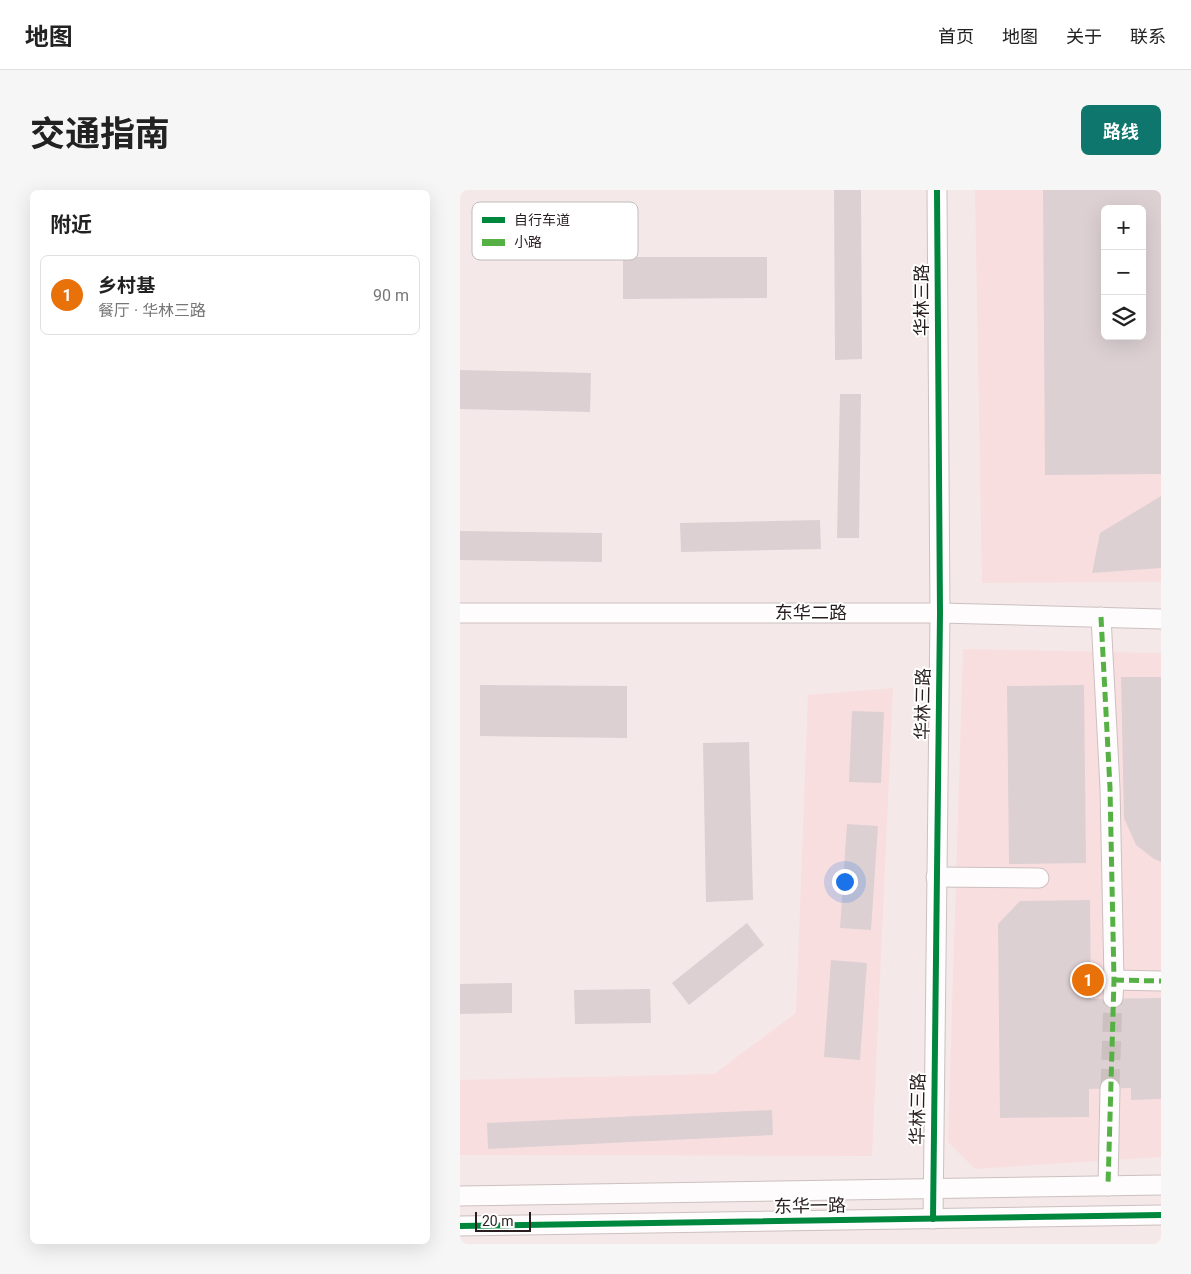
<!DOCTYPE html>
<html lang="zh">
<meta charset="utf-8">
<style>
:root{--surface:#fff;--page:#f6f6f6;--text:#222;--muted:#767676;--line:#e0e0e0;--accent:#0f766e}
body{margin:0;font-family:Roboto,"Noto Sans SC",sans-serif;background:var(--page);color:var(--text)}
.controls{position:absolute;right:15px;top:15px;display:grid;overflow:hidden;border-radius:8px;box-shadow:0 5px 20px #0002}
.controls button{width:45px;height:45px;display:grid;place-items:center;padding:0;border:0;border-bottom:1px solid var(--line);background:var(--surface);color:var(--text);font:25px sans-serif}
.scale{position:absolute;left:15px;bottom:12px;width:56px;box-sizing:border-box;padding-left:5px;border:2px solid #291e1f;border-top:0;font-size:14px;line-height:18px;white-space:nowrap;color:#291e1f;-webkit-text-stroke:4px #fff;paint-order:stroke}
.you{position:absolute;left:384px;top:691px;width:18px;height:18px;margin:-12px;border:4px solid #fff;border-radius:50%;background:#1a73e8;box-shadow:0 0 0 8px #1a73e833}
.badge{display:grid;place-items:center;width:32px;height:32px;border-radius:50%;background:var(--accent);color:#fff;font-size:16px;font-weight:700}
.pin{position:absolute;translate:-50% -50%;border:2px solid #fff;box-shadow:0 1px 5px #0006}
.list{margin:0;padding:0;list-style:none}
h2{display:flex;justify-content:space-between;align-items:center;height:65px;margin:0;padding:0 20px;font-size:21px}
h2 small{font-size:16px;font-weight:400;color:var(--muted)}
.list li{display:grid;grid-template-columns:32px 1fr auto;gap:15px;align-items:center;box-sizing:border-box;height:80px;margin:0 10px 10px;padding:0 10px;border:1px solid var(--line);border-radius:8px}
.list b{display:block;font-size:19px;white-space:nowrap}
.list p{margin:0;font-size:16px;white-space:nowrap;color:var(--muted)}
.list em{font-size:16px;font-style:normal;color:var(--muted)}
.icon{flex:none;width:28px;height:28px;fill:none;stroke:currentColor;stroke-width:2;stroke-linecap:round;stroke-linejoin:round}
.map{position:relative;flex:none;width:701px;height:1054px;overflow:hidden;border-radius:8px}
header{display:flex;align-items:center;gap:30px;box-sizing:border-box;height:70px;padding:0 25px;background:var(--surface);border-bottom:1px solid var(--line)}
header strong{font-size:24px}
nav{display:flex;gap:28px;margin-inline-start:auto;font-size:18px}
.intro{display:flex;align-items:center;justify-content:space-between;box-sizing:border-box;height:120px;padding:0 30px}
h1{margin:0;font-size:35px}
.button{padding:12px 22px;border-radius:8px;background:var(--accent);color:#fff;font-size:18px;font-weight:700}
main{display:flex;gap:30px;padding:0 30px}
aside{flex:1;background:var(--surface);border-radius:8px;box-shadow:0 5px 20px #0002}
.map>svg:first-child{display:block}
</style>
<header>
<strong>地图</strong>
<nav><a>首页</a><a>地图</a><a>关于</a><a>联系</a></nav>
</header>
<div class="intro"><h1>交通指南</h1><a class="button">路线</a></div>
<main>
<aside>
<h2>附近<small></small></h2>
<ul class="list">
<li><span class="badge" style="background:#e8710a">1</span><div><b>乡村基</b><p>餐厅 · 华林三路</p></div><em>90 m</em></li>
</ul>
</aside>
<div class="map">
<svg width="701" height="1054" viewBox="0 0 701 1054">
<rect width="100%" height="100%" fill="#f5e8e8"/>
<g fill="#f9dedf" fill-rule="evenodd">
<path d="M515,0H701V392L522,393ZM645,19H682V146H645Z"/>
<polygon points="503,459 701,463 701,967 515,979 488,952"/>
<polygon points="433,498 412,966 0,965 0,890 254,884 336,823 348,505"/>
</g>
<g fill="#dcd0d3" fill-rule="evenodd">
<polygon points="374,0 401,0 402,169 375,170"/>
<path d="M583,0H701V284L585,285ZM645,19H682V146H645Z"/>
<polygon points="163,67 307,67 307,108 163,109"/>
<polygon points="0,180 131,183 130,222 0,219"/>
<polygon points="380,204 401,204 399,348 377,348"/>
<polygon points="701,306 701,378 632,383 640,343"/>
<polygon points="360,330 361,359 221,362 220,333"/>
<polygon points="0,341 142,343 142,372 0,370"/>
<polygon points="661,487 701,487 701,672 694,669 676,655 664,628"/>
<polygon points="20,495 167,496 167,548 20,546"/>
<polygon points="624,495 626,673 549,674 547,496"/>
<polygon points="392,521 424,522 421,593 389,592"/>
<polygon points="289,552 293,710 246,712 243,553"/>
<polygon points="387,634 418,636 411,740 380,738"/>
<polygon points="630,710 631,809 701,808 701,909 671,910 671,898 629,899 629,927 540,928 538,734 560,711"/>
<polygon points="287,733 304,755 229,815 212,793"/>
<polygon points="371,770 407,773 400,870 364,867"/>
<polygon points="52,793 52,823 0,824 0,794"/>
<polygon points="190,799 191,833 115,834 114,800"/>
<polygon points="312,920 313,945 28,959 27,933"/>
</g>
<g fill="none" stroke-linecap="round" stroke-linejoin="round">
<polyline stroke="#ccc0c0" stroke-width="19" stroke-dasharray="19 9" stroke-linecap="butt" points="650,898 653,808"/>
<g stroke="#ccc0c0" stroke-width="21">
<g id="minor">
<polyline points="0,423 480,423 701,429"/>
<polyline points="641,427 650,598 654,790 653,808"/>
<polyline points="476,687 579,688"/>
<polyline points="654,790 701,791"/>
<polyline points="648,996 650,898"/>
<polyline points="0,1006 701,995"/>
<polyline points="473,1029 480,423 477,0"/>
<polyline points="0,1036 701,1025"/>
</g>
</g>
<use href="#minor" stroke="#fefcfc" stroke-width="19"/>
<g stroke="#56b145" stroke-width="5" stroke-dasharray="10 5" stroke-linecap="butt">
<polyline points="641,427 650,598 654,790 648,996"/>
<polyline points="654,790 701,791"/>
</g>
<g stroke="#fff" stroke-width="9">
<g id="cycleway">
<polyline points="473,1029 480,423 477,0"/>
<polyline points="0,1036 701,1025"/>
</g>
</g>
<use href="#cycleway" stroke="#00873e" stroke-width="6"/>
</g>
<g text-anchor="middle" stroke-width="4" stroke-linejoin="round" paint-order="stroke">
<g font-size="18" fill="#291e1f" stroke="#fff">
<text transform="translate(462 110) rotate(-90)" y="6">华林三路</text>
<text x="351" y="429">东华二路</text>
<text transform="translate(463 514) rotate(-89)" y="6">华林三路</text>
<text transform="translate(458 919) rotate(-89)" y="6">华林三路</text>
<text transform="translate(350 1016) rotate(-1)" y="6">东华一路</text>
</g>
</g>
<rect x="12" y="12" width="166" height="58" rx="8" fill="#fff" stroke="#bfbcbc" stroke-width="1"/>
<rect x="22" y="27" width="23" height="6" fill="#00873e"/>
<rect x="22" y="49" width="23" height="7" fill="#56b145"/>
<g font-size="14" fill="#291e1f">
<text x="54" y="35">自行车道</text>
<text x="54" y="57">小路</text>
</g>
</svg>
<div class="controls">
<button>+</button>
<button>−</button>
<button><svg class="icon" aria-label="layers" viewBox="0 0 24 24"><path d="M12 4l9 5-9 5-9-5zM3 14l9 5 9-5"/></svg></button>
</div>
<div class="scale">20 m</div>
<div class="you"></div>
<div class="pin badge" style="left:628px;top:790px;background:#e8710a">1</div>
</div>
</main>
